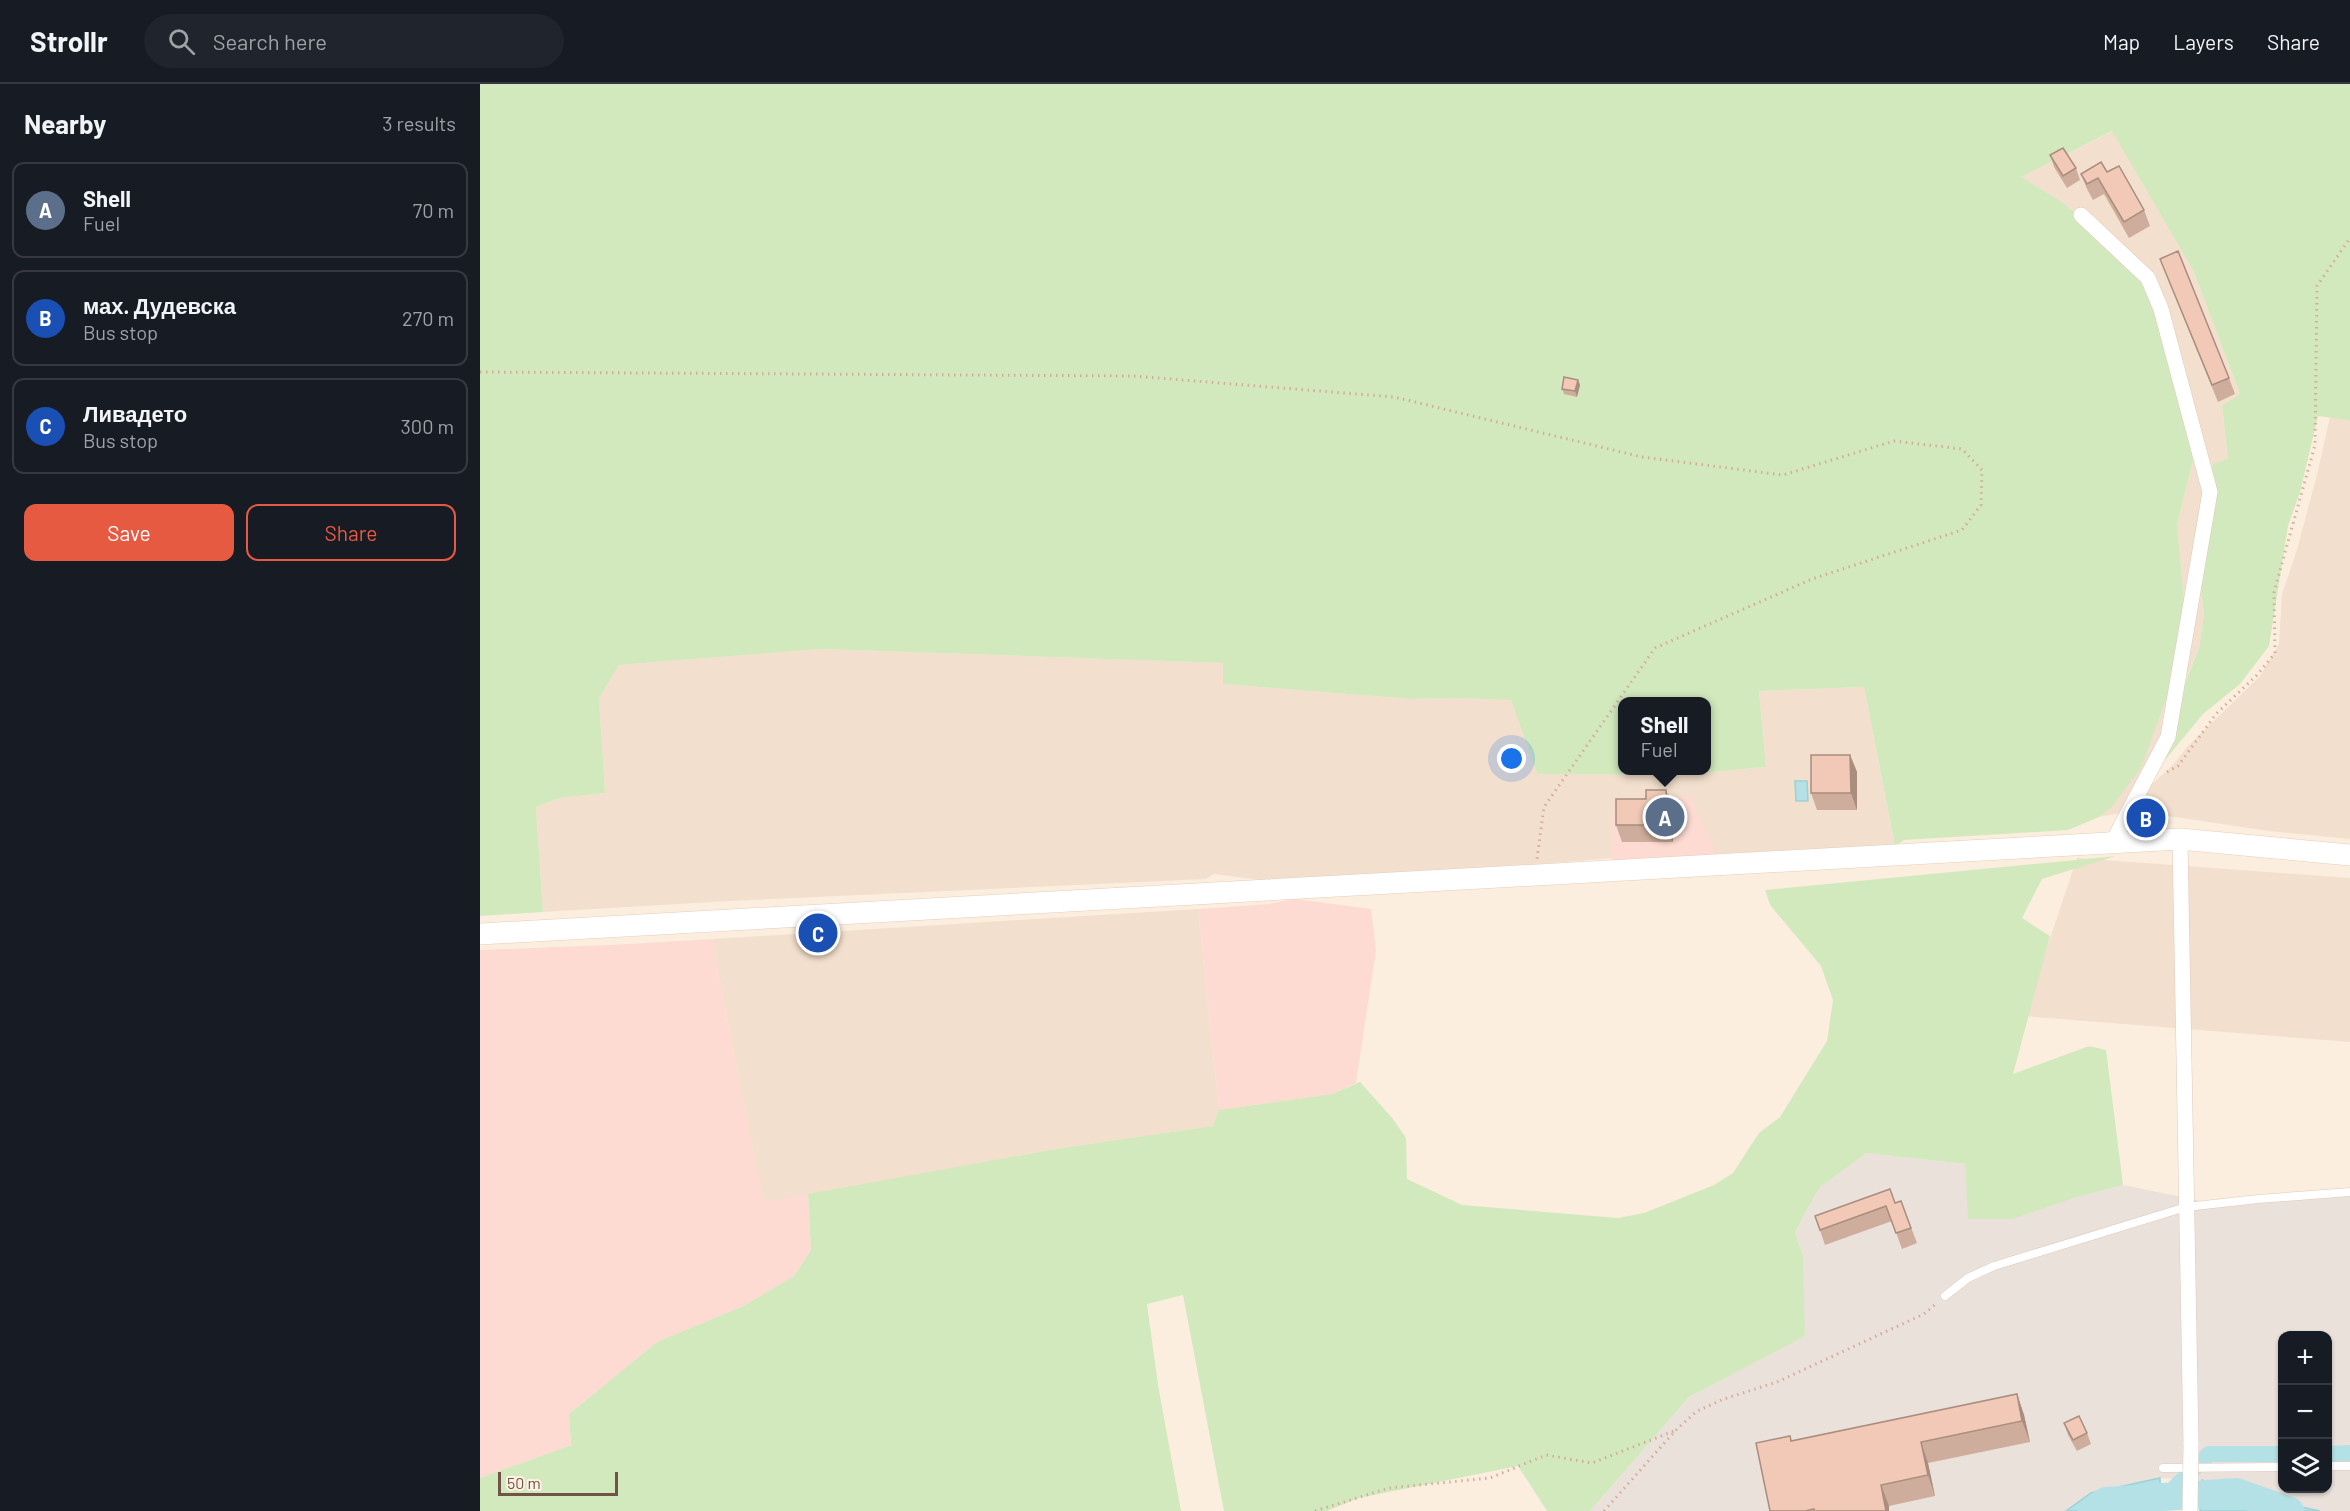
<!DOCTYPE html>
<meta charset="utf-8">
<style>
:root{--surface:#171b24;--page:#20242c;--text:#f1f3f6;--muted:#9ea1a6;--line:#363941;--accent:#e75a42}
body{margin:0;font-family:Barlow,sans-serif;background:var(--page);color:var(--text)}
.controls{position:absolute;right:18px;bottom:18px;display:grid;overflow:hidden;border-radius:12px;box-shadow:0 2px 4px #0004}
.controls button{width:54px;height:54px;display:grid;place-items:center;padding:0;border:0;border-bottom:2px solid var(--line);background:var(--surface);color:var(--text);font:30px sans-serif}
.scale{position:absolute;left:18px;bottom:15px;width:120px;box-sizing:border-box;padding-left:6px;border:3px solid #715347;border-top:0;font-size:16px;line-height:21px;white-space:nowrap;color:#715347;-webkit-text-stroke:4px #fff2e4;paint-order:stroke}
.you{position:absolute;left:1032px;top:675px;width:21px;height:21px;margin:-15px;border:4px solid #fff;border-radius:50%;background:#1a73e8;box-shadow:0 0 0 9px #1a73e833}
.badge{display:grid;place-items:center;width:39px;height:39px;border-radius:50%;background:var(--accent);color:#fff;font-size:20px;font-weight:700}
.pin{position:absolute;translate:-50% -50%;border:3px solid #fff;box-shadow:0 2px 6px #0006}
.popup{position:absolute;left:1138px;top:613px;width:93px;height:78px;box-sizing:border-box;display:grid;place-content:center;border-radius:12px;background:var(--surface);filter:drop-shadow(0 2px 4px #0005);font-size:20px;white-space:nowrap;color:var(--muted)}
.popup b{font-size:22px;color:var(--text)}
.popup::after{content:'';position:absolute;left:50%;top:100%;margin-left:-12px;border:12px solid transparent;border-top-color:var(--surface)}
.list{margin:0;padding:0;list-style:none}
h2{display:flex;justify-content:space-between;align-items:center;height:78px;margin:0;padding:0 24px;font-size:26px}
h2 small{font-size:20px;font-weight:400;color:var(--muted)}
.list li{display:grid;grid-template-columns:39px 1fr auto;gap:18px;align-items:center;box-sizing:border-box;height:96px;margin:0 12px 12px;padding:0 12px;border:2px solid var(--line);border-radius:12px}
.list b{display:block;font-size:22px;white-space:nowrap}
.list p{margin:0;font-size:20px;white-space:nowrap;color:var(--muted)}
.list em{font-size:20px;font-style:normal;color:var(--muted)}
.actions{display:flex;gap:12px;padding:18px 24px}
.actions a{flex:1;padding:14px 0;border:2px solid var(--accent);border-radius:12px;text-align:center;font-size:21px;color:var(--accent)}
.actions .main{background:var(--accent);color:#fff}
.icon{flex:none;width:33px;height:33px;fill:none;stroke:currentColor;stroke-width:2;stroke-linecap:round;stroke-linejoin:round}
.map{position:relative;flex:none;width:1870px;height:1427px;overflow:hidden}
header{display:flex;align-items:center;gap:36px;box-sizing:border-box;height:84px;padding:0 30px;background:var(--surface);border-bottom:2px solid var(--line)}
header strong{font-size:28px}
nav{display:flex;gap:33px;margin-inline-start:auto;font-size:21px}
.search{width:420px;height:54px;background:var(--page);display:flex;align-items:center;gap:15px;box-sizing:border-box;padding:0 21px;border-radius:33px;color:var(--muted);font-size:22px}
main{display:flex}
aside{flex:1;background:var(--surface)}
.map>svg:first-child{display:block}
</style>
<header>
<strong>Strollr</strong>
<div class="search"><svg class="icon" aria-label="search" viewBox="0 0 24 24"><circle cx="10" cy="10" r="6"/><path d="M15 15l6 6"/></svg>Search here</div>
<nav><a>Map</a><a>Layers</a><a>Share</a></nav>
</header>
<main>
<aside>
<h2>Nearby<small>3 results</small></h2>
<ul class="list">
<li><span class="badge" style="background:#5c6f8a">A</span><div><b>Shell</b><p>Fuel</p></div><em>70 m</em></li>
<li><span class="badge" style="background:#1a4fb4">B</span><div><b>мах. Дудевска</b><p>Bus stop</p></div><em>270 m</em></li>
<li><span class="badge" style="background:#1a4fb4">C</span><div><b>Ливадето</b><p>Bus stop</p></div><em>300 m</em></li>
</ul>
<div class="actions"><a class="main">Save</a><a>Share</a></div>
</aside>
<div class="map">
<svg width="1870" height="1427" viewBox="0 0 1870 1427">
<rect width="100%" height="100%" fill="#fceede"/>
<g fill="#f3dfcd">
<polygon points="1633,47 1713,186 1760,310 1742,323 1748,376 1714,451 1724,530 1719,564 1693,625 1670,702 1693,681 1707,663 1780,592 1799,560 1802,510 1816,469 1836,395 1850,333 1868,336 1870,338 1870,755 1789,747 1654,727 1619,733 1631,724 1706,535 1697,441 1717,361 1541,93"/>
<polygon points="341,565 744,579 743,600 930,615 974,614 1031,616 1057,690 1199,691 1286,683 1279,607 1384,603 1415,762 1133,774 985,786 780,796 734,790 726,795 249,817 63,828 56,723 80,714 125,709 119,614 139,581"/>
<polygon points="1597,774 1870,794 1870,958 1544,932"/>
<polygon points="718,825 739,1026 734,1042 581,1064 283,1119 232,855"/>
</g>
<g fill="#fddbd2">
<polygon points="1209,712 1238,773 1131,781 1133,721"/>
<polygon points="815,815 891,825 896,866 876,999 852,1010 739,1026 718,825 789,820"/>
<polygon points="232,855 283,1118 328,1110 331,1166 314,1192 263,1222 177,1258 89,1330 91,1361 0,1394 0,866 130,861"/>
</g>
<path fill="#eae1db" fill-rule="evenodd" d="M1387,1069L1485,1080L1489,1135L1594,1114L1643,1101L1721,1117L1870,1110V1427H1840L1784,1415L1722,1396L1680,1394L1611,1409L1586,1427H1110L1209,1313L1324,1252L1323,1172L1315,1148L1339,1104ZM1802,1252H1848V1404H1802Z"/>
<g fill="#d2e9be" fill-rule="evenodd">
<path d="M0,0H1870V338L1868,336L1838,332L1820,408L1808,442L1789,562L1760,600L1723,630L1685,676L1669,690L1719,564L1724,530L1714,451L1733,380L1748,375L1742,322L1760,310L1713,186L1632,47L1541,93L1583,119L1642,169L1683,221L1717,361L1697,441L1706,535L1698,583L1661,684L1631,724L1619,733L1588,746L1424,756L1415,762L1384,603L1279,607L1286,683L1199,691L1057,690L1031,616L974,614L930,615L743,600V579L341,565L139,581L119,614L125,709L80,714L56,723L63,828L0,832ZM1143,618H1227V686H1143Z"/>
<polygon points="1636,772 1562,795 1542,834 1570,852 1533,990 1609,962 1626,966 1643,1101 1594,1114 1532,1135 1488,1135 1485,1080 1387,1069 1339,1104 1315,1148 1323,1172 1325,1252 1209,1313 1110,1427 1067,1427 1038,1382 879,1414 847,1427 744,1427 703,1211 667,1220 678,1301 701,1427 0,1427 0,1394 91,1361 89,1330 177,1258 263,1222 314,1192 331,1166 328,1110 581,1064 733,1042 739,1026 852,1010 880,998 913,1035 926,1054 927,1095 982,1121 1138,1134 1164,1129 1234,1101 1253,1089 1279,1049 1300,1033 1347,957 1353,916 1341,882 1290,821 1285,806"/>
</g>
<g fill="#b4e1e5" stroke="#9ad2d6" stroke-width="1.5">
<polygon points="1315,697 1327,697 1328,717 1316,717"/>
<polygon points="1680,1394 1681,1427 1586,1427 1611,1409"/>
<polygon points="1722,1396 1784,1415 1840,1427 1720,1427"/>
</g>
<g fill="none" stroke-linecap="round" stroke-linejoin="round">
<g stroke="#b4e1e5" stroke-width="16">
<polyline points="1848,1370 1870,1369"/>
<polyline points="1685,1413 1729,1370 1802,1370"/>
</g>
<polyline stroke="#b4e1e5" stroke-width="28" points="1611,1427 1626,1417 1756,1408 1810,1427"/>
<g stroke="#dfc9bb" stroke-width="9">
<g id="lane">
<polyline points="1465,1212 1488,1194 1514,1182 1706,1123 1778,1115 1870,1108"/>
<polyline points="1848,1382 1870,1382"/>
<polyline points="1683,1384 1802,1383"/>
</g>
</g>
<g stroke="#dfc9bb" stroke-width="16">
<g id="street">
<polyline points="1601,131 1668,194 1681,225 1730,408 1688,653 1632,759"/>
<polyline points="1700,755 1711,1360"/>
</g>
</g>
<g stroke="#e7ccbb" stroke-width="22">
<polyline id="secondary" points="0,850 1700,755 1870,771"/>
</g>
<g stroke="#d5ac9a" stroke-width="3" stroke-dasharray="1.5 4.5" stroke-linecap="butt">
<polyline points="0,288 653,292 914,313 1162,373 1303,391 1414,357 1482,365 1502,386 1501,421 1482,446 1332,495 1175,564 1064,723 1057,775"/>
<polyline points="1687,688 1698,682 1736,630 1777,591 1795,569 1794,508 1835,361 1837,202 1870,154"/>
<polyline points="835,1427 909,1404 1010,1394 1066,1371 1112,1379 1194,1347"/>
<polyline points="1124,1427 1196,1346 1217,1327 1244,1315 1297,1298 1444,1230 1457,1219"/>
</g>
<use href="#lane" stroke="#fff" stroke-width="8"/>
<use href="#street" stroke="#fff" stroke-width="15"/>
<use href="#secondary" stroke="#fff" stroke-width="21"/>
<g stroke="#dfc9bb" stroke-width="16" stroke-linecap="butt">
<polyline id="street-bridge" points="1710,1427 1711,1360"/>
</g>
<use href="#street-bridge" stroke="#fff" stroke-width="15"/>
</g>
<g fill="#cfad9d">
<polygon points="1570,71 1596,84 1600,96 1587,104 1574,83"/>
<polygon points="1627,88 1664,126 1670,142 1649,154 1624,110 1613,116 1607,105 1601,90"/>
<polygon points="1680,175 1749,294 1755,310 1738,318"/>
<polygon points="1098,296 1100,301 1097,313 1084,310 1082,305"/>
<polygon points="1370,671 1377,688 1377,726 1337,726 1331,709"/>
<polygon points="1192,722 1193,758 1142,758 1136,741"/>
<polygon points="1421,1117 1437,1159 1422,1165 1412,1137 1345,1161 1335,1132 1415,1119"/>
<polygon points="1537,1310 1544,1331 1550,1358 1448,1379 1455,1412 1409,1422 1409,1427 1290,1427 1310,1352 1312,1357"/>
<polygon points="1584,1339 1607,1349 1611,1360 1597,1367 1588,1351"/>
</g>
<g fill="#a98d7f">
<polygon points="1098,296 1100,301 1097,313 1095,307"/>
<polygon points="1370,671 1377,688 1377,726 1371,709"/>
<polygon points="1186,706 1192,722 1193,758 1187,741"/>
<polygon points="1537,1310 1544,1331 1550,1358 1542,1337"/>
<polygon points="1441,1358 1448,1379 1455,1412 1448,1391"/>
<polygon points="1401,1401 1409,1422 1409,1427 1406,1427"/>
</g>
<g fill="#f1c9b6" stroke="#a98d7f" stroke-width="1.5">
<polygon points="1583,64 1596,84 1583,92 1570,71"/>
<polygon points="1621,78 1627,88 1639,82 1664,126 1644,138 1618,94 1607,100 1601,90"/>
<polygon points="1698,167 1749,294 1732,301 1680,175"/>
<polygon points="1084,293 1098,296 1095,307 1082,305"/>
<polygon points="1331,671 1370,671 1371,709 1331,709"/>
<polygon points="1166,706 1186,706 1187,741 1136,741 1136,715 1166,715"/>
<polygon points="1410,1105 1415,1119 1421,1117 1431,1144 1416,1149 1406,1122 1340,1146 1335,1132"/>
<polygon points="1537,1310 1542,1337 1441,1358 1448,1391 1401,1401 1406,1427 1334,1427 1334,1425 1325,1427 1290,1427 1276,1359 1310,1352 1311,1357"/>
<polygon points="1599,1332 1607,1349 1593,1356 1584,1339"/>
</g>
</svg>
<div class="controls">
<button>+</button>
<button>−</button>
<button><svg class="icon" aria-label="layers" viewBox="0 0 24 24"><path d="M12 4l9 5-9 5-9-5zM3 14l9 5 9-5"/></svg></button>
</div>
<div class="scale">50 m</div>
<div class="you"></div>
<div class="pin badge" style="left:1185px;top:733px;background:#5c6f8a">A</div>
<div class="popup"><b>Shell</b>Fuel</div>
<div class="pin badge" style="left:1666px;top:734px;background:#1a4fb4">B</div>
<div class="pin badge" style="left:338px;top:849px;background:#1a4fb4">C</div>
</div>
</main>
